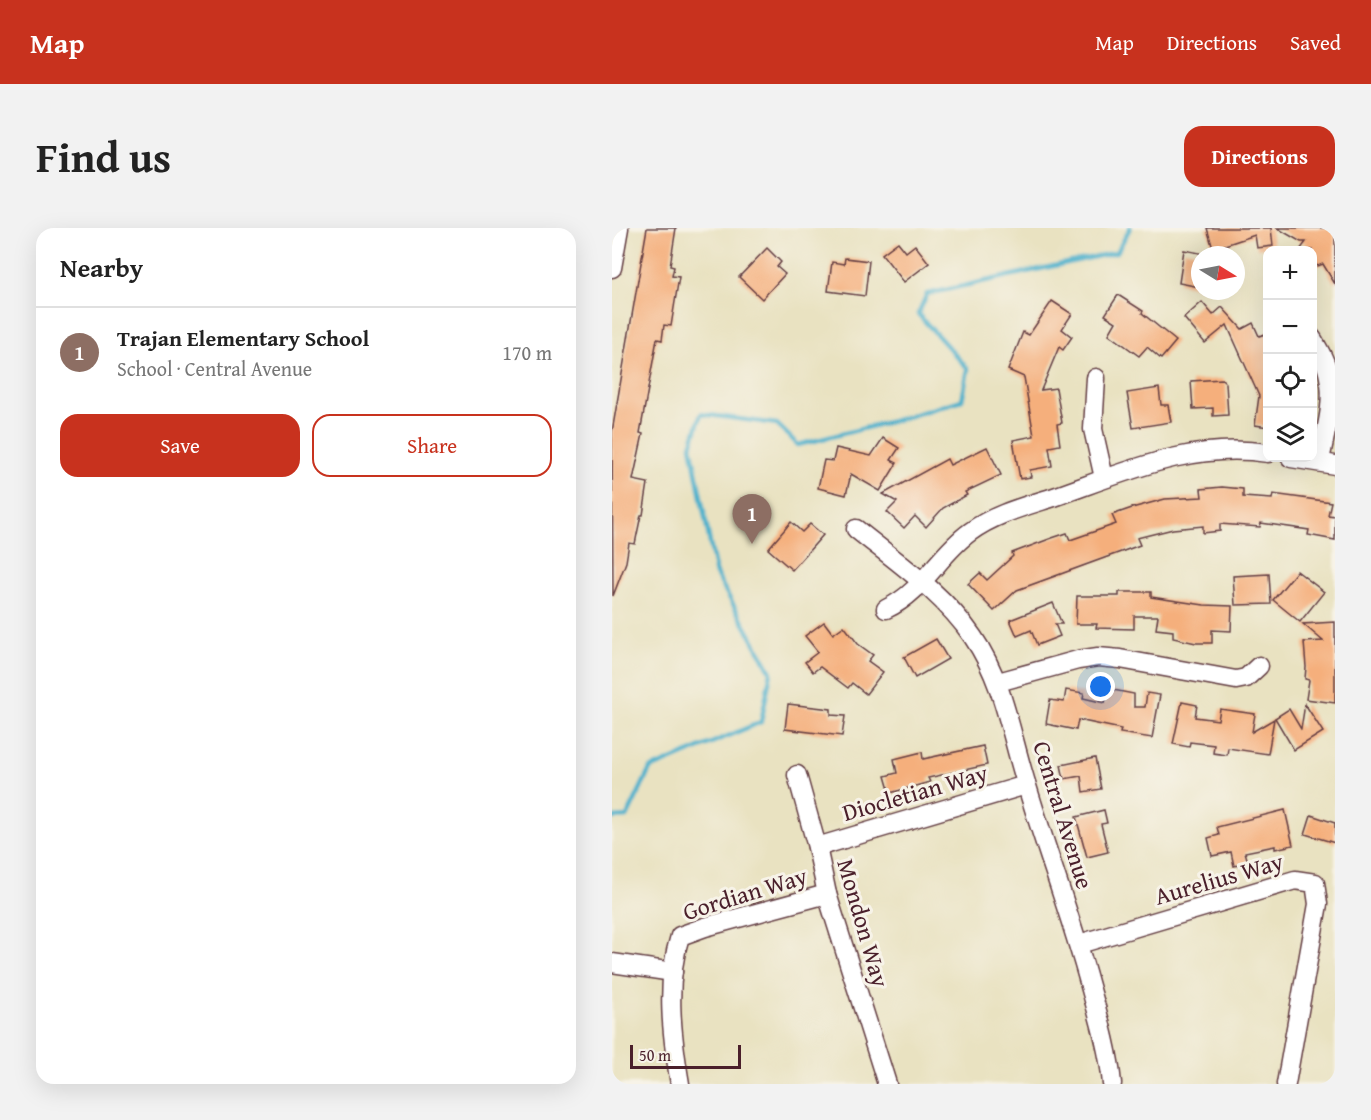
<!DOCTYPE html>
<meta charset="utf-8">
<style>
:root{--surface:#fff;--page:#f2f2f2;--text:#222;--muted:#767676;--line:#e0e0e0;--accent:#c8321e}
body{margin:0;font-family:"Gentium Book Plus",serif;background:var(--page);color:var(--text)}
.controls{position:absolute;right:18px;top:18px;display:grid;overflow:hidden;border-radius:12px;box-shadow:0 6px 24px #0002}
.controls button{width:54px;height:54px;display:grid;place-items:center;padding:0;border:0;border-bottom:2px solid var(--line);background:var(--surface);color:var(--text);font:30px sans-serif}
.compass{position:absolute;left:579px;top:18px;width:54px;height:54px;border-radius:50%;background:var(--surface);box-shadow:0 6px 24px #0002;rotate:100deg}
.scale{position:absolute;left:18px;bottom:15px;width:111px;box-sizing:border-box;padding-left:6px;border:3px solid #4a1f2b;border-top:0;font-size:16px;line-height:21px;white-space:nowrap;color:#4a1f2b;-webkit-text-stroke:4px #f7f3e8;paint-order:stroke}
.you{position:absolute;left:489px;top:459px;width:21px;height:21px;margin:-15px;border:4px solid #fff;border-radius:50%;background:#1a73e8;box-shadow:0 0 0 9px #1a73e833}
.badge{display:grid;place-items:center;width:39px;height:39px;border-radius:50%;background:var(--accent);color:#fff;font-size:20px;font-weight:700}
.pin{position:absolute;translate:-50% -50px;filter:drop-shadow(0 2px 3px #0008)}
.pin::after{content:'';position:absolute;top:32px;width:21px;height:18px;background:inherit;clip-path:polygon(0 0,100% 0,50% 100%)}
.list{margin:0;padding:0;list-style:none}
h2{display:flex;justify-content:space-between;align-items:center;height:78px;margin:0;padding:0 24px;font-size:26px}
h2 small{font-size:20px;font-weight:400;color:var(--muted)}
.list li{display:grid;grid-template-columns:39px 1fr auto;gap:18px;align-items:center;box-sizing:border-box;height:90px;padding:0 24px;border-top:2px solid var(--line)}
.list b{display:block;font-size:22px;white-space:nowrap}
.list p{margin:0;font-size:20px;white-space:nowrap;color:var(--muted)}
.list em{font-size:20px;font-style:normal;color:var(--muted)}
.actions{display:flex;gap:12px;padding:18px 24px}
.actions a{flex:1;padding:14px 0;border:2px solid var(--accent);border-radius:18px;text-align:center;font-size:21px;color:var(--accent)}
.actions .main{background:var(--accent);color:#fff}
.icon{flex:none;width:33px;height:33px;fill:none;stroke:currentColor;stroke-width:2;stroke-linecap:round;stroke-linejoin:round}
.map{position:relative;flex:none;width:723px;height:856px;overflow:hidden;border-radius:18px}
header{display:flex;align-items:center;gap:36px;box-sizing:border-box;height:84px;padding:0 30px;background:var(--accent);color:#fff}
header strong{font-size:28px}
nav{display:flex;gap:33px;margin-inline-start:auto;font-size:21px}
.intro{display:flex;align-items:center;justify-content:space-between;box-sizing:border-box;height:144px;padding:0 36px}
h1{margin:0;font-size:42px}
.button{padding:15px 27px;border-radius:18px;background:var(--accent);color:#fff;font-size:21px;font-weight:700}
main{display:flex;gap:36px;padding:0 36px}
aside{flex:1;background:var(--surface);border-radius:18px;box-shadow:0 6px 24px #0002}
.map>svg:first-child{display:block}
</style>
<header>
<strong>Map</strong>
<nav><a>Map</a><a>Directions</a><a>Saved</a></nav>
</header>
<div class="intro"><h1>Find us</h1><a class="button">Directions</a></div>
<main>
<aside>
<h2>Nearby<small></small></h2>
<ul class="list">
<li><span class="badge" style="background:#8d6e63">1</span><div><b>Trajan Elementary School</b><p>School · Central Avenue</p></div><em>170 m</em></li>
</ul>
<div class="actions"><a class="main">Save</a><a>Share</a></div>
</aside>
<div class="map">
<svg width="723" height="856" viewBox="0 0 723 856">
<rect width="100%" height="100%" fill="#f7f3e8"/>
<filter id="ink" filterUnits="userSpaceOnUse"><feTurbulence type="fractalNoise" baseFrequency=".0167" numOctaves="2"/><feDisplacementMap in="SourceGraphic" scale="12" xChannelSelector="R" yChannelSelector="G"/><feConvolveMatrix kernelMatrix="1 2 1 2 8 2 1 2 1" color-interpolation-filters="sRGB"/></filter>
<filter id="wash" filterUnits="userSpaceOnUse"><feTurbulence type="fractalNoise" baseFrequency=".008" numOctaves="4" result="noise"/><feDisplacementMap in="SourceGraphic" scale="24" xChannelSelector="R" yChannelSelector="G"/><feGaussianBlur stdDeviation="1.35" result="paint"/><feColorMatrix in="noise" values="0 0 0 0 0 0 0 0 0 0 0 0 0 0 0 0 0 1.4 0 .05"/><feComposite in="paint" operator="in"/></filter>
<g filter="url(#wash)">
<rect width="100%" height="100%" fill="#e9e2c1"/>
<g fill="none" stroke-linecap="round" stroke-linejoin="round">
<polyline stroke="#4db1cc" stroke-width="4.5" points="0,590 15,589 38,541 149,494 159,444 104,346 79,218 89,186 165,196 186,217 281,193 350,172 356,141 306,86 315,66 505,24 518,0"/>
</g>
<g id="blocks">
<g fill="#f5af7c">
<polygon points="35,0 64,0 58,38 62,39 60,48 67,49 59,98 52,97 50,112 45,111 28,205 31,206 21,252 36,255 31,287 29,287 23,316 17,315 14,334 1,368 0,204"/>
<polygon points="595,0 659,0 661,18 645,20 643,7 601,21"/>
<polygon points="665,0 718,0 723,3 723,56 711,36 706,38 700,34 700,22 688,22 694,14 689,14"/>
<polygon points="286,14 294,24 303,17 317,35 292,54 270,26"/>
<polygon points="155,20 169,34 165,39 173,46 150,71 127,49"/>
<polygon points="572,22 588,25 588,59 567,55"/>
<polygon points="233,30 257,33 253,68 216,63 220,34 232,36"/>
<polygon points="506,67 531,83 530,85 564,113 549,131 535,119 527,128 497,106 504,94 493,87"/>
<polygon points="440,73 460,86 450,101 460,109 451,122 447,119 429,162 444,160 450,195 445,196 448,217 437,219 440,238 418,242 419,249 408,251 401,212 422,208 412,149 396,142 411,104 417,107"/>
<polygon points="590,74 601,87 610,79 630,101 641,95 647,108 656,105 656,199 643,197 647,168 615,97 593,115 572,90"/>
<polygon points="610,151 614,155 616,187 601,188 601,180 581,181 579,153"/>
<polygon points="547,160 549,177 556,177 559,194 521,200 515,165"/>
<polygon points="271,210 287,220 279,232 285,235 268,263 239,246 234,267 206,260 212,232 221,233 224,220 259,228"/>
<polygon points="375,219 389,247 353,264 355,267 331,280 314,299 303,288 292,300 275,284 285,274 271,266 335,231 338,237"/>
<polygon points="610,259 631,261 631,269 660,271 661,266 719,274 716,287 723,288 723,312 696,307 697,302 649,295 648,299 608,296 608,303 591,305 591,298 561,301 525,310 528,317 405,362 382,383 356,356 368,345 375,352 401,328 400,325 440,310 455,305 458,312 504,296 500,287 520,280 553,271 590,269 589,261"/>
<polygon points="179,294 190,304 198,296 211,307 180,342 156,321"/>
<polygon points="685,343 712,364 688,394 661,372"/>
<polygon points="657,346 659,376 623,377 621,348"/>
<polygon points="507,364 539,364 539,369 592,377 620,378 619,403 600,402 600,415 584,415 561,410 561,403 544,401 546,388 522,388 522,401 484,400 485,396 464,396 465,368 507,368"/>
<polygon points="441,375 450,396 443,396 448,408 425,417 419,402 405,408 398,392"/>
<polygon points="212,394 221,406 232,398 246,416 261,427 256,433 271,444 254,466 240,455 236,460 208,439 201,444 193,434 206,424 193,408"/>
<polygon points="723,394 723,475 694,471 697,452 693,451 694,439 692,414 711,413 691,396"/>
<polygon points="324,411 336,431 303,450 292,429"/>
<polygon points="496,461 522,466 522,479 533,479 535,465 548,467 540,510 508,505 509,501 466,492 464,502 434,496 438,472 452,474 454,462 472,465 471,470 493,475"/>
<polygon points="570,474 585,477 583,489 606,492 608,481 643,486 640,504 662,491 656,526 616,520 615,527 601,525 602,517 578,514 577,519 561,516"/>
<polygon points="176,476 219,481 219,487 233,488 230,508 173,501"/>
<polygon points="693,476 711,504 682,522 663,490 677,481 689,501"/>
<polygon points="371,518 375,537 316,550 318,554 278,565 273,548 285,545 282,531 310,524 311,531"/>
<polygon points="483,530 489,561 471,564 469,548 452,551 449,537"/>
<polygon points="492,582 495,595 489,596 496,624 475,629 464,589"/>
<polygon points="673,582 681,617 663,621 663,618 633,624 636,634 622,638 619,624 600,628 596,610 607,607 605,599"/>
<polygon points="699,587 723,595 723,615 693,606"/>
</g>
</g>
</g>
<g filter="url(#ink)">
<use href="#blocks" fill-opacity="0" stroke="#623c42" stroke-width="1.5"/>
<g fill="none" stroke-linecap="round" stroke-linejoin="round">
<g stroke="#623c42" stroke-width="21">
<g id="minor">
<polyline points="0,40 7,0"/>
<path d="M700,110C707,122 715,135 717,149C723,177 712,207 708,234"/>
<polyline points="484,150 481,201 492,250"/>
<polyline points="679,230 723,237"/>
<path d="M244,301C285,334 331,365 361,409C392,454 399,508 415,558C435,625 460,691 478,758C487,790 497,823 500,856"/>
<path d="M274,381C311,364 326,327 358,304C382,286 414,278 442,269C511,245 580,213 656,225"/>
<polyline points="386,454 466,432 486,429 508,431 624,452 634,450 647,438"/>
<polyline points="185,547 205,619 215,666 275,856"/>
<polyline points="205,619 414,557"/>
<polyline points="467,716 683,652 703,655 706,676 674,856"/>
<polyline points="0,735 61,744"/>
<path d="M68,856C60,809 53,755 68,708L93,699L215,666"/>
</g>
</g>
<use href="#minor" stroke="#fff" stroke-width="18"/>
</g>
</g>
<g text-anchor="middle" stroke-width="6" stroke-linejoin="round" paint-order="stroke">
<g font-size="24" fill="#4a1f2b" stroke="#f7f3e8">
<text transform="translate(303 565) rotate(-16)" y="8">Diocletian Way</text>
<text transform="translate(451 587) rotate(73)" y="8">Central Avenue</text>
<text transform="translate(607 651) rotate(-16)" y="8">Aurelius Way</text>
<text transform="translate(133 666) rotate(-17)" y="8">Gordian Way</text>
<text transform="translate(251 695) rotate(74)" y="8">Mondon Way</text>
</g>
</g>
</svg>
<div class="controls">
<button>+</button>
<button>−</button>
<button><svg class="icon" aria-label="locate" viewBox="0 0 24 24"><circle cx="12" cy="12" r="6"/><path d="M12 2v4M12 18v4M2 12h4M18 12h4"/></svg></button>
<button><svg class="icon" aria-label="layers" viewBox="0 0 24 24"><path d="M12 4l9 5-9 5-9-5zM3 14l9 5 9-5"/></svg></button>
</div>
<svg class="compass" viewBox="-18 -18 36 36"><path d="M0-13l5 13h-10z" fill="#e53935"/><path d="M0 13l5-13h-10z" fill="#767676"/></svg>
<div class="scale">50 m</div>
<div class="you"></div>
<div class="pin badge" style="left:140px;top:316px;background:#8d6e63">1</div>
</div>
</main>
